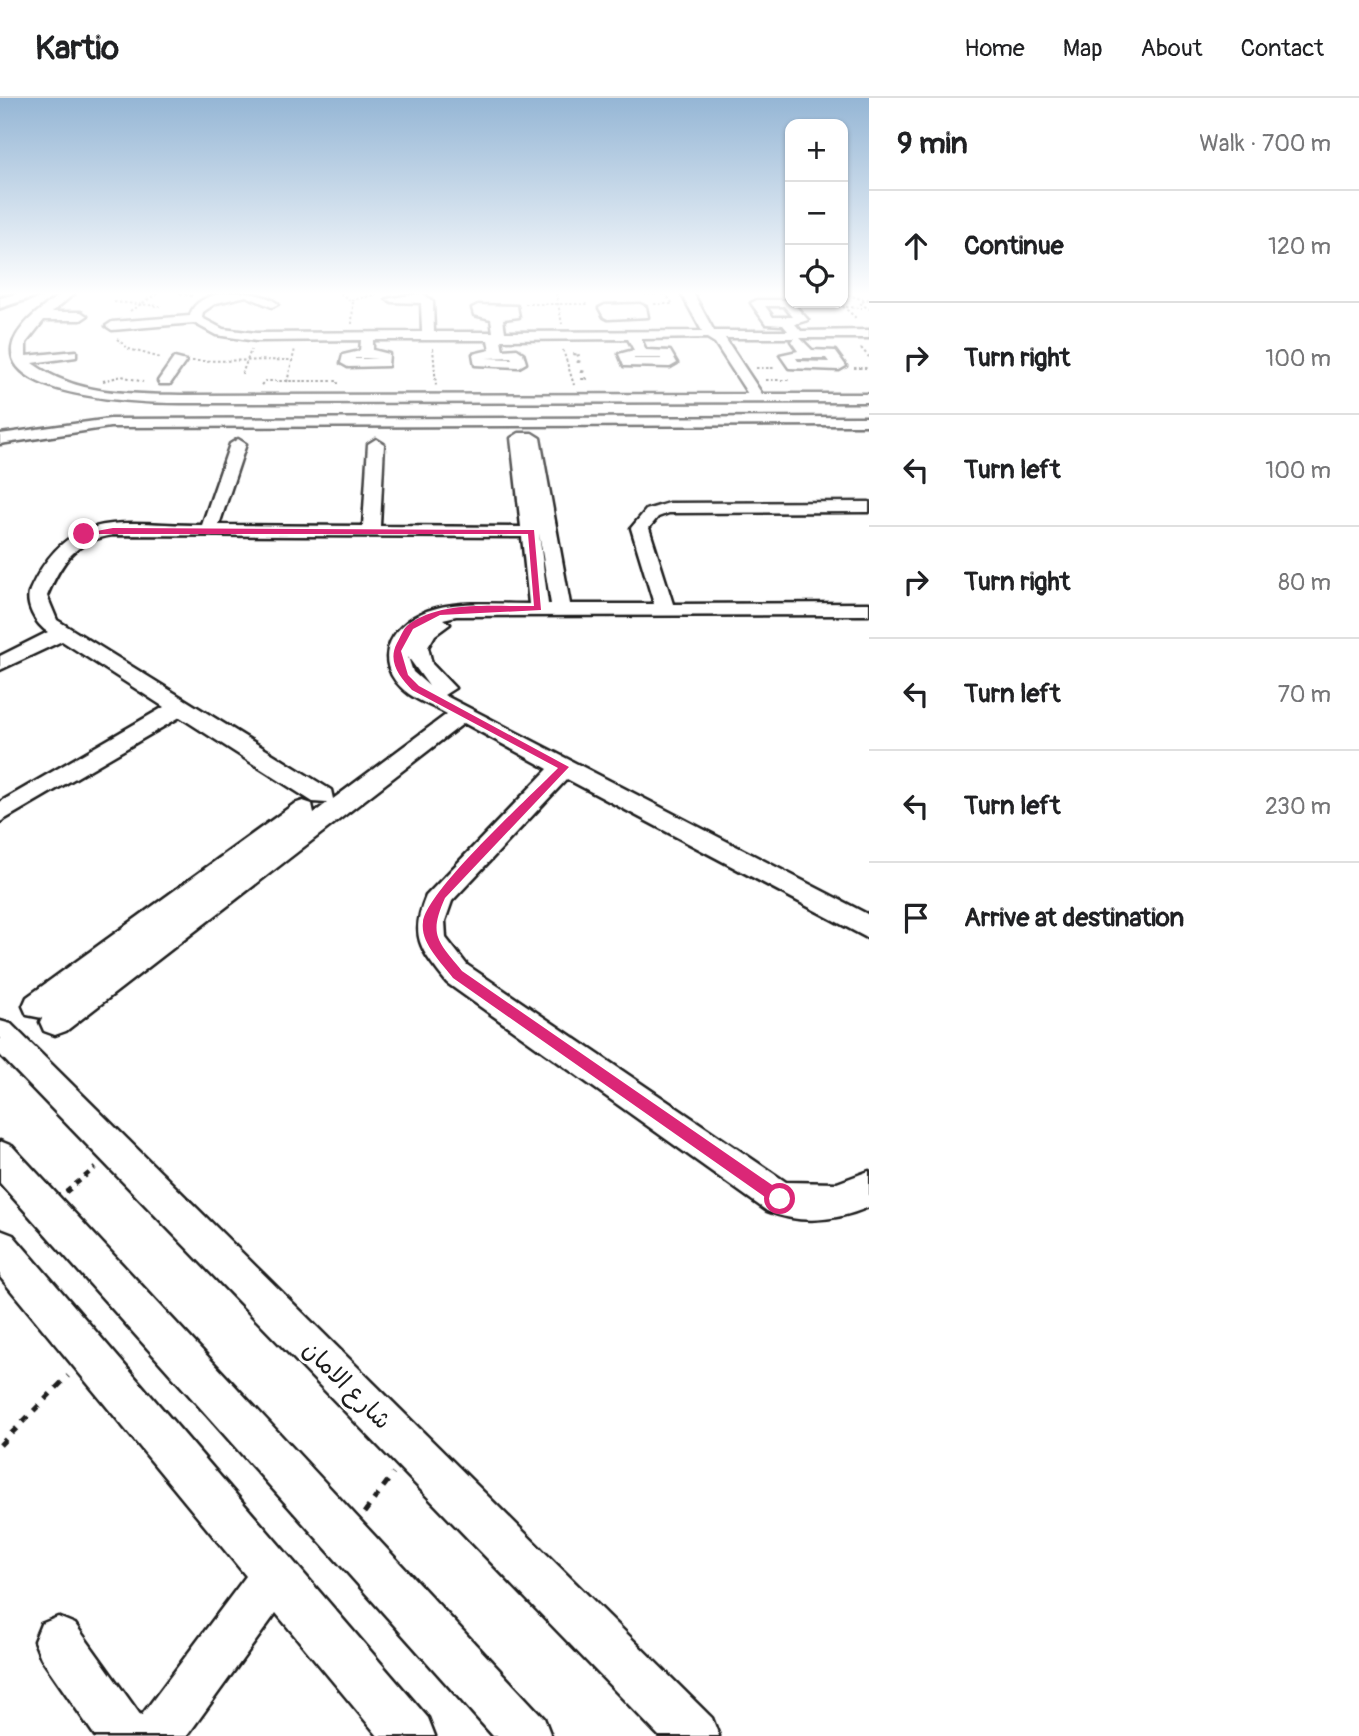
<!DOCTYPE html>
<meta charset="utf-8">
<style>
:root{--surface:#fff;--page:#f2f2f2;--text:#202124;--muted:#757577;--line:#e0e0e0}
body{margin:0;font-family:Pangolin,"Playpen Sans Arabic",sans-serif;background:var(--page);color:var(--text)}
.controls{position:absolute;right:21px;top:21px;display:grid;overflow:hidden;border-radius:14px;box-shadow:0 2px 5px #0004}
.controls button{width:63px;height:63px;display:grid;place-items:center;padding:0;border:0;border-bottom:2px solid var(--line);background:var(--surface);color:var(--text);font:35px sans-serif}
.stop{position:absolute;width:21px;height:21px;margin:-16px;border:5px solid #db2777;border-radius:50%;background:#fff}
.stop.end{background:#db2777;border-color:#fff;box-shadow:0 2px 7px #0008}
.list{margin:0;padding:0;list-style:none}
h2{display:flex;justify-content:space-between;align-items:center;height:91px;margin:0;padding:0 28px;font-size:30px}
h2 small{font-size:23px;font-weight:400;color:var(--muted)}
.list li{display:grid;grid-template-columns:46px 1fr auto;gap:21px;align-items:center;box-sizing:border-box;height:112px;padding:0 28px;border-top:2px solid var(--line)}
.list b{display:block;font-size:26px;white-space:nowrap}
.list em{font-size:23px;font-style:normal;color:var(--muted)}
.icon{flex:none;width:38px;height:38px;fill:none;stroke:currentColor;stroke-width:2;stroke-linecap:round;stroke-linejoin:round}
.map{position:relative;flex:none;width:869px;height:1638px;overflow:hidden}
header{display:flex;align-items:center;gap:42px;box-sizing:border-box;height:98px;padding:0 35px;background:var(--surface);border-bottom:2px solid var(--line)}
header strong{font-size:33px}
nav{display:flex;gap:38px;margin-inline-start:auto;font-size:24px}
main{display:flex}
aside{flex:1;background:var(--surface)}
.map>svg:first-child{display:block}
</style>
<header>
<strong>Kartio</strong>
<nav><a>Home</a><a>Map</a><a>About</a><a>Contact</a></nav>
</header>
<main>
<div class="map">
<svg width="869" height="1638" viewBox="0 0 869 1638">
<rect width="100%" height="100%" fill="#fff"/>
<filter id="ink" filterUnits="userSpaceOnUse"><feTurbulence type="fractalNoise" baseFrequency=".0143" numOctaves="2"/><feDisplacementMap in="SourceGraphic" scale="14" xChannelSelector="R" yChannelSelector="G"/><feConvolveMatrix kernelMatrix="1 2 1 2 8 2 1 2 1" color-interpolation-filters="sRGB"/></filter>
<g filter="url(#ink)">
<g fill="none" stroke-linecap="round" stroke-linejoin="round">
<g stroke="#1c1c1c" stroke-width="5">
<g id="minor">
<path d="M62,195H75L52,214H81L87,218L81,222H44L26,245V258L76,253V259L32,265C75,297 129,296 180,297L748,296L715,245L707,240L641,241L646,252L670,253L677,265L670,269L624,268L619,256L634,252L628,241L501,242L503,252L517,251L523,255L526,265L519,269L475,267L473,256L490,252L488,242H373V252L389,256L388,268L348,269L341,265L343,257L360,253L361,242L256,243L216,237L194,225L112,232L106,228L112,224L190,218C196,188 260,190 278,206L272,209L246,198L216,205L203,214L202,220L223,231L256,235L422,234L421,205L392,204L386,201L423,195L433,204L434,234H493L491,221L474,217L472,210L478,207L517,208L519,219L503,221L505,234L702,233L681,195H693L714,233H788L783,227L766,226L751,205L757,202H790L808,222L795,226L801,233L869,232V240H800L812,252L835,253L846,268L839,272L789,270L780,257L798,253L791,243L794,240H725L762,296H869V304L180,305C147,305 7,301 12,250C15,228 46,207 62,195ZM765,208H784L793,219H773ZM511,259L512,261L486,260ZM366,260L377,261H355V260ZM633,260H661V261H634ZM796,260H826L829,264L798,263Z"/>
<polygon points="640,206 646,209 648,219 608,221 604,219 599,210 605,207"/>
<polygon points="174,260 186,263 170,286 160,286 158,283"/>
<polygon points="869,319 869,327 110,329 0,346 0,336 110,321"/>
<path d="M519,335H532L540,340L570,506H654L631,430L646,412L669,405L869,404V414L669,415L658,419L649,430L673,506L869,505V517L456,518L443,521L450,526L435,537L428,549L432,566L455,590L444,597L869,817V841L567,681L452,803L445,823L446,840L467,867L786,1084L837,1085L869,1073V1109C836,1123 801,1127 767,1113L447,885C421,852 409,839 426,798L548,671L464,625L66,933L55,937L44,933L40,924L42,920L27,917L23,908L27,899L294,706L303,703L312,706L314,715L327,705L313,704L180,619L0,724V704L164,609L62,543L0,572V558L48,534C36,527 24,506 30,492C69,407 122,427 202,427L230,346L238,341L246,346L219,427L363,428L368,346L376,341L384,346L380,428L521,429L511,340ZM539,435L551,506H548ZM113,437L522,439L529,506C498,506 466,503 437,510C394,520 365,563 409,596C420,604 435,609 447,616L333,701L331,692L57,522L47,498C61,465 75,442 113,437ZM408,559L429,588L413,574Z"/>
<polygon points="0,923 11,926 712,1620 719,1638 659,1638 0,957"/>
<polygon points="0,1043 12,1048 544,1620 551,1638 493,1638 0,1085"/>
<polygon points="0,1132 13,1137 428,1620 435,1638 378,1638 276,1515 187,1638 95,1638 41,1560 34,1543 41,1526 58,1519 75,1526 141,1618 246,1478 0,1179"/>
</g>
</g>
<g stroke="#1c1c1c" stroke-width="6">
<polygon id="highway" points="20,195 46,195 0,210 0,200"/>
</g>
<g stroke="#1c1c1c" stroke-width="2" stroke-dasharray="2.5 2.5" stroke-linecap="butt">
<polyline points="180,195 192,198"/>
<polyline points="340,195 353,205 352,226"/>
<polyline points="556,195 562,226"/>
<polyline points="665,195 672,205"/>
<polyline points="843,195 864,202"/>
<polyline points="644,196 666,196"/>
<polyline points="869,201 860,205 869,211"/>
<polyline points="351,202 376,197"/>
<polyline points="114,204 160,208"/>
<polyline points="839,205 855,219 852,220"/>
<polyline points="525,206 590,206"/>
<polyline points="654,206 674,206"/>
<polyline points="846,209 862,210"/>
<polyline points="130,213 158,195"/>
<polyline points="117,241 129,251 161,260"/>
<polyline points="433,250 436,288"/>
<polyline points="861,250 869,259"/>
<polyline points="563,252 574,287"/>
<polygon points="574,256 579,257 576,258"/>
<polyline points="192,263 293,262"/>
<polygon points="578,263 581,264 576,264"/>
<polyline points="756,270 776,270"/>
<polyline points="854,270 869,270"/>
<polygon points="582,273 585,274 580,274"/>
<polyline points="242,276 251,252"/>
<polygon points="585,280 587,281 582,281"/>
<polyline points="766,282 790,282"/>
<polyline points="103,283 122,278 143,284"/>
<polyline points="287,284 295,251"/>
<polyline points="261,287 265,283 338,283 338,286"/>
</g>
<polyline stroke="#1c1c1c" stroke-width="4.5" stroke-dasharray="6 6" stroke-linecap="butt" points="66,1094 95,1070"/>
<g stroke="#1c1c1c" stroke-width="5" stroke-dasharray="8 8" stroke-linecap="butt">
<polyline points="0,1347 68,1278"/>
<polyline points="364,1415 393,1376"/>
</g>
<use href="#minor" fill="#fff" fill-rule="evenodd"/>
<use href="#highway" fill="#fff" fill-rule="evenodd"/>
</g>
</g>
<linearGradient id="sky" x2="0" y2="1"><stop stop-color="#95b6d5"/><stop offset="0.46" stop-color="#fff"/><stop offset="1" stop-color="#fff" stop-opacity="0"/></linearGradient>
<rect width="869" height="424" fill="url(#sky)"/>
<path fill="#db2777" d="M113,430L534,432L541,512L440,517L413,531L401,553L408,577L419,588L569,669L445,800C428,838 438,843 462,873L785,1096V1106H775L453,880C441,864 420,845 423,824C427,792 532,697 558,670L412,592C400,579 387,564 397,545C400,540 403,531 408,527C441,502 495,509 534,508L528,436H80Z"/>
<g text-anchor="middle" stroke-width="6" stroke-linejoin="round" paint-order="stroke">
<g font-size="24" fill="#1c1c1c" stroke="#fff">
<text transform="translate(347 1287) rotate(45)" y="8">شارع الامان</text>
</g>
</g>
</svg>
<div class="controls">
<button>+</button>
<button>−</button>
<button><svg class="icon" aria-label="locate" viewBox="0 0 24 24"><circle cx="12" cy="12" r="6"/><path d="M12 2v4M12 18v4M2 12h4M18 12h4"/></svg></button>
</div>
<div class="stop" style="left:780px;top:1101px"></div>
<div class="stop end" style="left:84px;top:436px"></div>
</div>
<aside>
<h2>9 min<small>Walk · 700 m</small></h2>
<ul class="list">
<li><svg class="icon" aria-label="ahead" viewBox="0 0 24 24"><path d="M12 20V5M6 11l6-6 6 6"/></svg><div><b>Continue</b></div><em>120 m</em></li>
<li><svg class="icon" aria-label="right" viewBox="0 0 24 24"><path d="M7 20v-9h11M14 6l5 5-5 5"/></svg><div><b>Turn right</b></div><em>100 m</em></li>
<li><svg class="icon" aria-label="left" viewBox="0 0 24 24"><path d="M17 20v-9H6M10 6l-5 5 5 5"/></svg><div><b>Turn left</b></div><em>100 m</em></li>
<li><svg class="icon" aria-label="right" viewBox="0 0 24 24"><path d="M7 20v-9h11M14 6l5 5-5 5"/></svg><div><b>Turn right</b></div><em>80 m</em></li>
<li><svg class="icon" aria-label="left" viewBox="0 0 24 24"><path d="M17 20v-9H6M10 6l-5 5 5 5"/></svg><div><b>Turn left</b></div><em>70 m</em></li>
<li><svg class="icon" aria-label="left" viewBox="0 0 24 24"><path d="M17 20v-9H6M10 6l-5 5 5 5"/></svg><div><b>Turn left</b></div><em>230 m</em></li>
<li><svg class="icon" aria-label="arrive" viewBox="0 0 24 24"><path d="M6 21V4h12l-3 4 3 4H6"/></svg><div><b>Arrive at destination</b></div></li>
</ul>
</aside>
</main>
